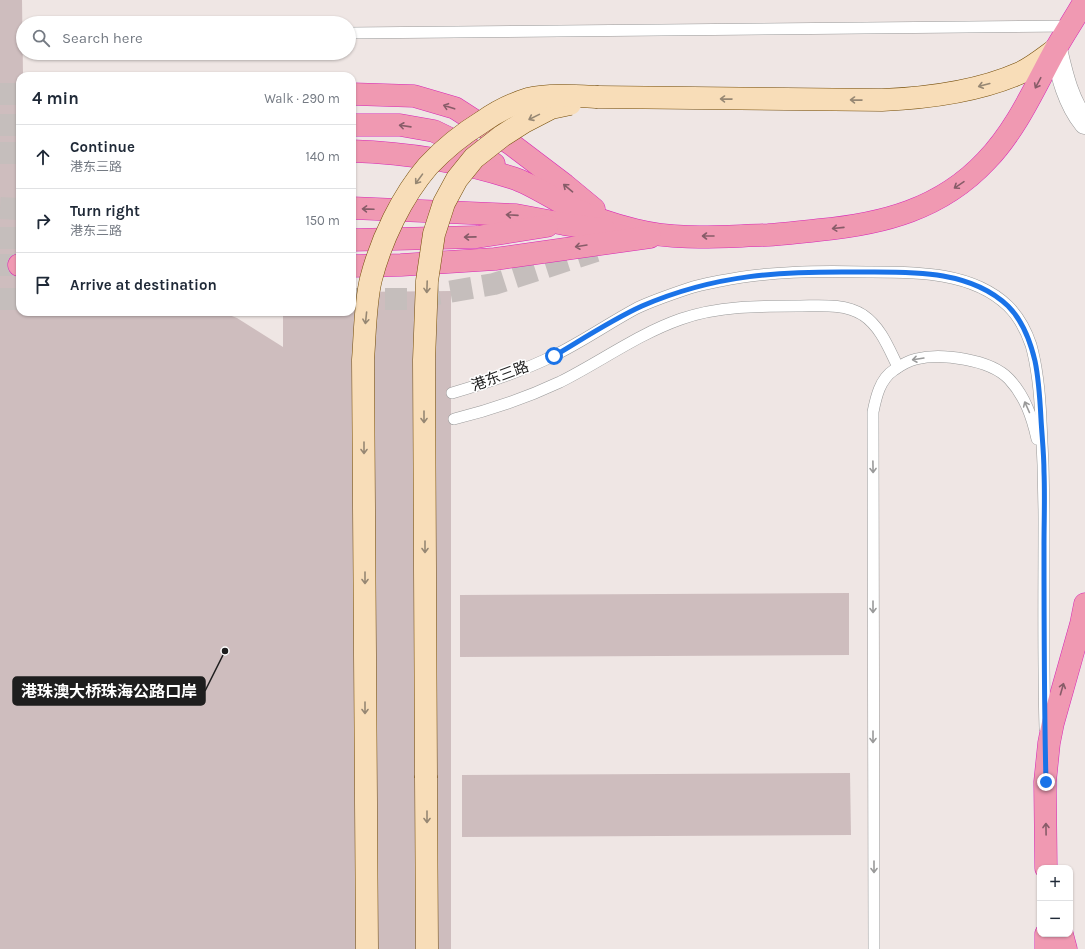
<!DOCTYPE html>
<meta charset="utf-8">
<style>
:root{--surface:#fff;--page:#f6f6f7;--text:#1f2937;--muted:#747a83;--line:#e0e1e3}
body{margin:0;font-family:Karla,"Noto Sans SC",sans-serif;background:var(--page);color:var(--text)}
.controls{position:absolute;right:12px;bottom:12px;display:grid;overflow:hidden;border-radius:8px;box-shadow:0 1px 3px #0004}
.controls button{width:36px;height:36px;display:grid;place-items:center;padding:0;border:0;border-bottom:1px solid var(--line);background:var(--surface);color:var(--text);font:20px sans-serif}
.stop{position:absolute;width:12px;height:12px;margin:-9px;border:3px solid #1a73e8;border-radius:50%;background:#fff}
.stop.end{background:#1a73e8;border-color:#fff;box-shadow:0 1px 4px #0008}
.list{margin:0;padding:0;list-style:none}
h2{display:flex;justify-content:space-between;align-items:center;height:52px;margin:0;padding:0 16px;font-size:17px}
h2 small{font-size:13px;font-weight:400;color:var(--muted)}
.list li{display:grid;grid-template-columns:26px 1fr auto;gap:12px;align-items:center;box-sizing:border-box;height:64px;padding:0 16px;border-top:1px solid var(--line)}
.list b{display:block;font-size:15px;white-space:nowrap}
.list p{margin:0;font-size:13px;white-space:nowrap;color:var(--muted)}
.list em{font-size:13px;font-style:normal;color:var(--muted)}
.icon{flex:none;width:22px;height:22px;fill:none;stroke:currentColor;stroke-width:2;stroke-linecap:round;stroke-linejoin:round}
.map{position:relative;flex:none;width:1085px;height:949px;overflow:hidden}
.search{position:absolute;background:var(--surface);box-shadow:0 1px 3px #0004;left:16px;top:16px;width:340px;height:44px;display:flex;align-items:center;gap:10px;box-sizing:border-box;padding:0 14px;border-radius:22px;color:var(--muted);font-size:15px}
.panel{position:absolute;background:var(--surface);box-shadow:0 1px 3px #0004;left:16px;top:72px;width:340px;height:244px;border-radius:12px}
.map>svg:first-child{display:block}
</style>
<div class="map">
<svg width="1085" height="949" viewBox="0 0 1085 949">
<rect width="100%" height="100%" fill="#efe6e4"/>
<g fill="#cebdbe">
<polygon points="0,0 22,0 23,76 20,76 20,248 16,255 20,255 20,312 221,312 237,318 283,347 283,312 352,312 352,292 451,291 451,949 0,949"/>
<polygon points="849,593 849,655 460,657 460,595"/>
<polygon points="850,773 851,835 462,837 462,775"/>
</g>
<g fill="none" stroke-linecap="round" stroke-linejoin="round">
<g stroke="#c5bebc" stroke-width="22" stroke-dasharray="22 11" stroke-linecap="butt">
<polyline points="0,94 20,94"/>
<polyline points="0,125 20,125"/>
<polyline points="0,153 20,153"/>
<polyline points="0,208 20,209"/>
<polyline points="0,238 20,238"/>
<polyline points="0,265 19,265"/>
<polyline points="0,299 20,299"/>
<polyline points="352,299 408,299 494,284 596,251"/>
</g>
<g stroke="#989898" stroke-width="12">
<g id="service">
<polyline points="349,33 1070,26"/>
<path d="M452,393C486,383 521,372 553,356C582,342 609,323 637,308C654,300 672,294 690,288C699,285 710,283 720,281C768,271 818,271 867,272C914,272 972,271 1008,306C1019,317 1026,330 1031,345C1038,370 1040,395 1041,421C1043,455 1044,489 1044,523C1044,591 1043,659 1045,728"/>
<path d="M454,419C491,410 526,398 560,382C600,362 638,334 681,319C718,306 759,306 798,306C820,306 844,303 863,315C881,327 889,349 898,367"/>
<path d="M874,949L873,412C876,397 880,379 894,370C901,365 908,361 916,359C941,353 990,359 1009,379C1025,396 1032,417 1037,439"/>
</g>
</g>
<g stroke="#989898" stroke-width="23">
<path id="minor" d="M1056,49C1062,75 1068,102 1085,123"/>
</g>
<g stroke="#734b06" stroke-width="23">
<g id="secondary">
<path d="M598,97L882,100C929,98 977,92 1020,73C1033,67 1045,57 1056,49"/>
<polyline points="426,778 427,949"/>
</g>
</g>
<g stroke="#d726b6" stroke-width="23">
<g id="trunk">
<polyline points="352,94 414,96 455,108 511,144 565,185 594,209"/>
<polyline points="352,125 400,125 434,131 469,148 494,164"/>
<path d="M352,151C407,153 460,161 513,178C534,185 554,200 574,209C593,218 615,225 635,230C678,241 724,236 768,235C785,234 802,232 819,230C883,224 941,209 986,161C1016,130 1034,89 1054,52C1064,34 1075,18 1085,0"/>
<polyline points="352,208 516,215 564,224 605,230"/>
<polyline points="352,240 477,237 547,226"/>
<polyline points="19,265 20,265"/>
<polyline points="352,266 401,265 495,259 650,237"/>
<polyline points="1046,868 1045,782 1049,743 1053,723 1081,624 1085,604"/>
<polyline points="1062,934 1066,949"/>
<polyline points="1046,949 1046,934"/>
</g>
</g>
<use href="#service" stroke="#fff" stroke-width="11"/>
<use href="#minor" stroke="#fff" stroke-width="22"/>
<use href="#secondary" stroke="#f8ddb8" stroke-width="22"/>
<use href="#trunk" stroke="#f099b2" stroke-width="22"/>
<g stroke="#734b06" stroke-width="23" stroke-linecap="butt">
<g id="secondary-bridge">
<polyline points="426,778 424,360 427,281 434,234 444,203 457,179 474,158 502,136 524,122 551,108 570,104"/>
<path d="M367,949L363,360C365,335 365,303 371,279C381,240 402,196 428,166C443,150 464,133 482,122C496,112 512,104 528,99C549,94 577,96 598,97"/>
</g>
</g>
<use href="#secondary-bridge" stroke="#f8ddb8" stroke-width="22"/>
</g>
<defs><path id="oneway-shaft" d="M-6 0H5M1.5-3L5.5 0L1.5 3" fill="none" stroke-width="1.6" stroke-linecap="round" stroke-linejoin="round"/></defs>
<g stroke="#875c68">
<use href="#oneway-shaft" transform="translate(1038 83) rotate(118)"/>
<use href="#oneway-shaft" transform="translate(449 107) rotate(-162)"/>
<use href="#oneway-shaft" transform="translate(405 126) rotate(-172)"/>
<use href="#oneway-shaft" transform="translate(959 185) rotate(146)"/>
<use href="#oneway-shaft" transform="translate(568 188) rotate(-140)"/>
<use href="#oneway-shaft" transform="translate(368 209) rotate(-178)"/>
<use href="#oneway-shaft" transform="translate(512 215) rotate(-176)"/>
<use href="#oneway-shaft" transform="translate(838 228) rotate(174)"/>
<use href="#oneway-shaft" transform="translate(708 236) rotate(-180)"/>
<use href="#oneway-shaft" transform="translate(470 237) rotate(179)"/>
<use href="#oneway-shaft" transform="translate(581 246) rotate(171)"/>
<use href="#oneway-shaft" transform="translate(1062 689) rotate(-74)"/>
<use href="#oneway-shaft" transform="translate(1046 829) rotate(-91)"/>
</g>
<g stroke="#968773">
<use href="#oneway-shaft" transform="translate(984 85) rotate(165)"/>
<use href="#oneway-shaft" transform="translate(726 99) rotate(-179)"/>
<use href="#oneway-shaft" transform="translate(856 100) rotate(-179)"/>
<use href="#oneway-shaft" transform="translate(534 117) rotate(154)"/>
<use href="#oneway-shaft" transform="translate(419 179) rotate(126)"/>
<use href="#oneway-shaft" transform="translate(427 287) rotate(92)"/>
<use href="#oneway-shaft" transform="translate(366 318) rotate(96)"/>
<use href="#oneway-shaft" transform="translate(424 417) rotate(90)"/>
<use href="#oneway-shaft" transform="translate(364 448) rotate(90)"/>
<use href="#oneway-shaft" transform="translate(425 547) rotate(90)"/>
<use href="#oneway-shaft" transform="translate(365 578) rotate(90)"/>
<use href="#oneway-shaft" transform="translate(365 708) rotate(90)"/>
<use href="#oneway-shaft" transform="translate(427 817) rotate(90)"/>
</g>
<g stroke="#9a9a9a">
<use href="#oneway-shaft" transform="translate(918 359) rotate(171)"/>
<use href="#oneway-shaft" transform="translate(1027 407) rotate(-114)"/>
<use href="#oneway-shaft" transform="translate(873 467) rotate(89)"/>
<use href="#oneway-shaft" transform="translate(873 607) rotate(90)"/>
<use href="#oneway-shaft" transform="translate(873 737) rotate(90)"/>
<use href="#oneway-shaft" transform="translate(874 867) rotate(90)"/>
</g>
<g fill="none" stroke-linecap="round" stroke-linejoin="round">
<path stroke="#1a73e8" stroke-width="5" d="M554,356C581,340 613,319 642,306C716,274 782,271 860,272C909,272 969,269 1008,306C1023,321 1030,340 1035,361C1039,380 1040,400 1041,419C1042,437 1044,454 1044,472C1045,496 1044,521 1044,545C1044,624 1044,703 1046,782"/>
</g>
<g text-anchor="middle" stroke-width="3" stroke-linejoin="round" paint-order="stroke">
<g font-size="15" fill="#1e1e1e" stroke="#fff">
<text transform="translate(500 376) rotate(-20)" y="5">港东三路</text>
</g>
</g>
<path fill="none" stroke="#1e1e1e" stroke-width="1.5" d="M225 651L205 691"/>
<circle fill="#1e1e1e" stroke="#fff" stroke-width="1.5" cx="225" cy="651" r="4"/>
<rect fill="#1e1e1e" stroke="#1e1e1e" stroke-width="1.5" x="13" y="677" width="192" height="28" rx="4"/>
<g font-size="16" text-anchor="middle" font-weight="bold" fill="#fff">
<text x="109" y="697">港珠澳大桥珠海公路口岸</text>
</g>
</svg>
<div class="controls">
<button>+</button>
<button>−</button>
</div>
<div class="stop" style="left:554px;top:356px"></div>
<div class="stop end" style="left:1046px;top:782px"></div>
<div class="search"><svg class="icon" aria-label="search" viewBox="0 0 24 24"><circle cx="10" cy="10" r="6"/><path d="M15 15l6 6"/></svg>Search here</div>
<section class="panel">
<h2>4 min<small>Walk · 290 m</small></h2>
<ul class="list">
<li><svg class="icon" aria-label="ahead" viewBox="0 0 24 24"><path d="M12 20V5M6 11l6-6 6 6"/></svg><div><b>Continue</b><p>港东三路</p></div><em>140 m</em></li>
<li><svg class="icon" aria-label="right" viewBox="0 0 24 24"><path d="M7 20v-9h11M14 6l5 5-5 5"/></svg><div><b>Turn right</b><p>港东三路</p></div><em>150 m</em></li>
<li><svg class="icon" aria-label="arrive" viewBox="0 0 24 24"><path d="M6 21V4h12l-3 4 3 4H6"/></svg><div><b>Arrive at destination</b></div></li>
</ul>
</section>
</div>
